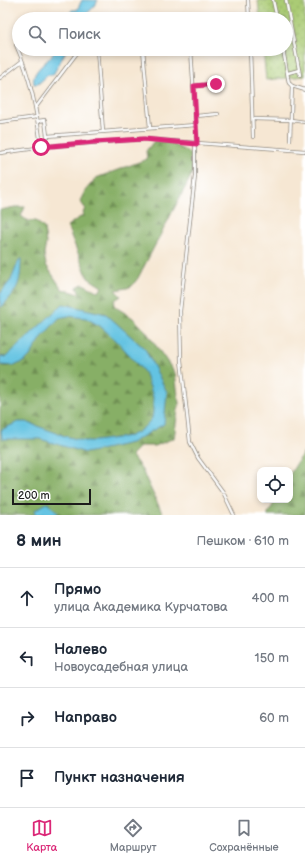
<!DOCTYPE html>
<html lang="ru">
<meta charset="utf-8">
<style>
:root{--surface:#fff;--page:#f6f6f7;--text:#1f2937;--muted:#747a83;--line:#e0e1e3;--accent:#db2777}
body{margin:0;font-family:"Balsamiq Sans",sans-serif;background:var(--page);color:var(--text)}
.controls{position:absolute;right:12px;bottom:12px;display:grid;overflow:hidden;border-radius:8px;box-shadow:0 2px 6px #0003}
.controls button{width:36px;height:36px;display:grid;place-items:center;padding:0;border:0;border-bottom:1px solid var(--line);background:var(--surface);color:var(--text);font:20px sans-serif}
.scale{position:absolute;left:12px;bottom:10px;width:79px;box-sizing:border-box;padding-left:4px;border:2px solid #1c1c1c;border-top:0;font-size:11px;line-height:14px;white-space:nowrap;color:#1c1c1c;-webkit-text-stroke:3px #fff;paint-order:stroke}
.stop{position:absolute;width:12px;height:12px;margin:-9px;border:3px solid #db2777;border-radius:50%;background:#fff}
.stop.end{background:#db2777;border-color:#fff;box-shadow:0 1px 4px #0008}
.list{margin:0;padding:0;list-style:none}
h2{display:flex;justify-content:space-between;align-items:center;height:52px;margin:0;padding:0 16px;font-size:17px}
h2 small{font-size:13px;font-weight:400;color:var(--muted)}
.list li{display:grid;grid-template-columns:26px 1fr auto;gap:12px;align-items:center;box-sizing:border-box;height:60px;padding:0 16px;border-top:1px solid var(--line)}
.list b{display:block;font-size:15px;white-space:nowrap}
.list p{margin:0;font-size:13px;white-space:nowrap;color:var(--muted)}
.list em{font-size:13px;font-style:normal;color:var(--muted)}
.icon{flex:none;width:22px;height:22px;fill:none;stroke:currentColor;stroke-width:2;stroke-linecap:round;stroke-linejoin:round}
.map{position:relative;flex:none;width:305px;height:515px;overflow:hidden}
.search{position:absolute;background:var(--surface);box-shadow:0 2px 6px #0003;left:12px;right:12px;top:12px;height:44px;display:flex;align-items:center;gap:10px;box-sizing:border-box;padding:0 14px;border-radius:22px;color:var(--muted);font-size:15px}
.sheet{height:292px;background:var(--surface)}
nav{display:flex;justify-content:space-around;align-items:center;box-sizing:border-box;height:56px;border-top:1px solid var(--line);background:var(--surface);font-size:11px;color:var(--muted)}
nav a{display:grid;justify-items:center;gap:2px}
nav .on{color:var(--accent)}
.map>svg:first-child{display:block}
</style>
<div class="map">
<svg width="305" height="515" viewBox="0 0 305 515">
<defs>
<pattern id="grass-dots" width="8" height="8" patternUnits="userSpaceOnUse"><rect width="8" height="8" fill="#aacb74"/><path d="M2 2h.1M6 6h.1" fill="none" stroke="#92ae64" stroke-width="1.8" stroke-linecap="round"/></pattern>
<pattern id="forest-firs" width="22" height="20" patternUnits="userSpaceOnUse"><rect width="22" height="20" fill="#87af66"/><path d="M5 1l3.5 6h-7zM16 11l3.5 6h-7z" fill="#6e8e53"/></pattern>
</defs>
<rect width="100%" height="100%" fill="#fff"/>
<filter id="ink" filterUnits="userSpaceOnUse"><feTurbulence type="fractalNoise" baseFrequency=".025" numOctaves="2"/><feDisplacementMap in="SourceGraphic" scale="8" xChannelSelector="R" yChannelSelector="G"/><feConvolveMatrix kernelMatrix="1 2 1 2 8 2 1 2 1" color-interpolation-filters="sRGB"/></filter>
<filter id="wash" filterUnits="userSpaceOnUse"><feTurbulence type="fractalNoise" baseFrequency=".012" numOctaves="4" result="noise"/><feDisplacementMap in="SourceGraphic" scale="16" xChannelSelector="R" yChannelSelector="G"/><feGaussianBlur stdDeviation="0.9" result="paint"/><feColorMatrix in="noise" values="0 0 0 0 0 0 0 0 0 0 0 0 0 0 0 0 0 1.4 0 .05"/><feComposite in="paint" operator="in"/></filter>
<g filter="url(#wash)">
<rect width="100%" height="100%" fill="#f6e7d3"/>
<polygon fill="url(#grass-dots)" stroke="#637448" points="258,0 305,0 305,76 266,80 263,49 286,49 286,19 260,19"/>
<g fill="url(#forest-firs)" stroke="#526641">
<polygon points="154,141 168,142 192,154 193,171 190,178 138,278 132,286 127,288 115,290 121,296 115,300 114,306 133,318 145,330 175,373 179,403 174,438 155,446 140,446 131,455 141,468 163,515 0,515 0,210 15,207 25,207 21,216 28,221 36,221 44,228 46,243 44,254 46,265 62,289 80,294 77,287 83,284 99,292 102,287 88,278 67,226 82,216 85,208 80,201 85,191 96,178 147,159 146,151"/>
<polygon points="305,450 305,515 267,515 276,500 290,500 290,474"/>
</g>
<g fill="#64c3e2" stroke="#40707f">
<polygon points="82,0 98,0 95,6 81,19 66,19 72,10 77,10"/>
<path d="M55,49H67L53,75H48L38,84H34C30,69 52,61 55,49Z"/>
<path d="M21,258C21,283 18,291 0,308V294L11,280L19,260Z"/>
<polygon points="63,304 106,314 145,349 167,392 164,424 131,443 86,453 40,439 2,439 1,430 18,422 26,422 65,436 84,441 95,441 130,436 138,432 148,424 152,418 153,412 153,397 150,387 144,372 118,342 100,326 86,318 68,316 59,318 43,336 30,356 25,361 14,366 0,365 0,356 6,357"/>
<polygon points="47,503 58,512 57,515 36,515 35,510"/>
</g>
</g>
<g filter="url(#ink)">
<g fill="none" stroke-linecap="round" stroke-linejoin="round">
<g stroke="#898278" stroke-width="4">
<g id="minor">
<polyline points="248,0 249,19"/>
<polyline points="273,0 277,19"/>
<polyline points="286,0 300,75"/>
<polyline points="102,19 106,17 214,16"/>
<path d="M16,45C31,78 37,112 41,147"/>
<polyline points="97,49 103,132"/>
<polyline points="143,49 150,128"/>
<polyline points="191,49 197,144"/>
<polyline points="250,49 253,137"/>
<polyline points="283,49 288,78 289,83 292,86"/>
<polyline points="191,51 216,50"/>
<polyline points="288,73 299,70"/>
<polyline points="0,78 22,61"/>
<polyline points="194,86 216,84"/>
<polyline points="292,86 305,90"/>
<polyline points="36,107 80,49"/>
<polyline points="196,116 218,114"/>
<polyline points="253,119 291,120 305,122"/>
<polyline points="38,121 45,120 47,136 196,125"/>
<polyline points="0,122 37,117"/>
<polyline points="290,140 292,86"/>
<polyline points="195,144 195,176 180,311 181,360 190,442 198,458 223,492 234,515"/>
<polyline points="0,153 52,146 144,139 305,151"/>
</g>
</g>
<use href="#minor" stroke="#fff" stroke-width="2.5"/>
</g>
</g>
<g fill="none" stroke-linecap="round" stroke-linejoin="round" filter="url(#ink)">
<polyline stroke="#db2777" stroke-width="5" points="41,147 94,142 144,139 197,144 194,86 216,84"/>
</g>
</svg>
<div class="controls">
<button><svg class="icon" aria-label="locate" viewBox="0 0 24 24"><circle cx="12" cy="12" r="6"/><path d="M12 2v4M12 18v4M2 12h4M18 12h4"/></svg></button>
</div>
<div class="scale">200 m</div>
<div class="stop" style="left:41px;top:147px"></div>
<div class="stop end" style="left:216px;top:84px"></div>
<div class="search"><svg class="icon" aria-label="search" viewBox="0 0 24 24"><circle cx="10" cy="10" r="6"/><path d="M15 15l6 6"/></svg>Поиск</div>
</div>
<section class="sheet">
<h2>8 мин<small>Пешком · 610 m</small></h2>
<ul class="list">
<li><svg class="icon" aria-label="ahead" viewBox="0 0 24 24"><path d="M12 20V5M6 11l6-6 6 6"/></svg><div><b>Прямо</b><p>улица Академика Курчатова</p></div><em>400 m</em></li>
<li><svg class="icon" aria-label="left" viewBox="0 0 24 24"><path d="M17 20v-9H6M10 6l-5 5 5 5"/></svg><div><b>Налево</b><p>Новоусадебная улица</p></div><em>150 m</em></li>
<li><svg class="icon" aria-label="right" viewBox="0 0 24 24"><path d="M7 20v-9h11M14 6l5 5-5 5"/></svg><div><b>Направо</b></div><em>60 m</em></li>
<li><svg class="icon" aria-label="arrive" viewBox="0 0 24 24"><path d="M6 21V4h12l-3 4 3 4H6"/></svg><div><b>Пункт назначения</b></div></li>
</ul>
</section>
<nav>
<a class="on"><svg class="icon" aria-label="map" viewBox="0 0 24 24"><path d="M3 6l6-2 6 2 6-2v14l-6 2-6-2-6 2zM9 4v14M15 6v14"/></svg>Карта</a>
<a><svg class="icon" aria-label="directions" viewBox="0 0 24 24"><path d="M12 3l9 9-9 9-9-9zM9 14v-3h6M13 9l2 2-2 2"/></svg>Маршрут</a>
<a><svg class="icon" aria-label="saved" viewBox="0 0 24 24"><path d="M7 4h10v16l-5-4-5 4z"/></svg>Сохранённые</a>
</nav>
